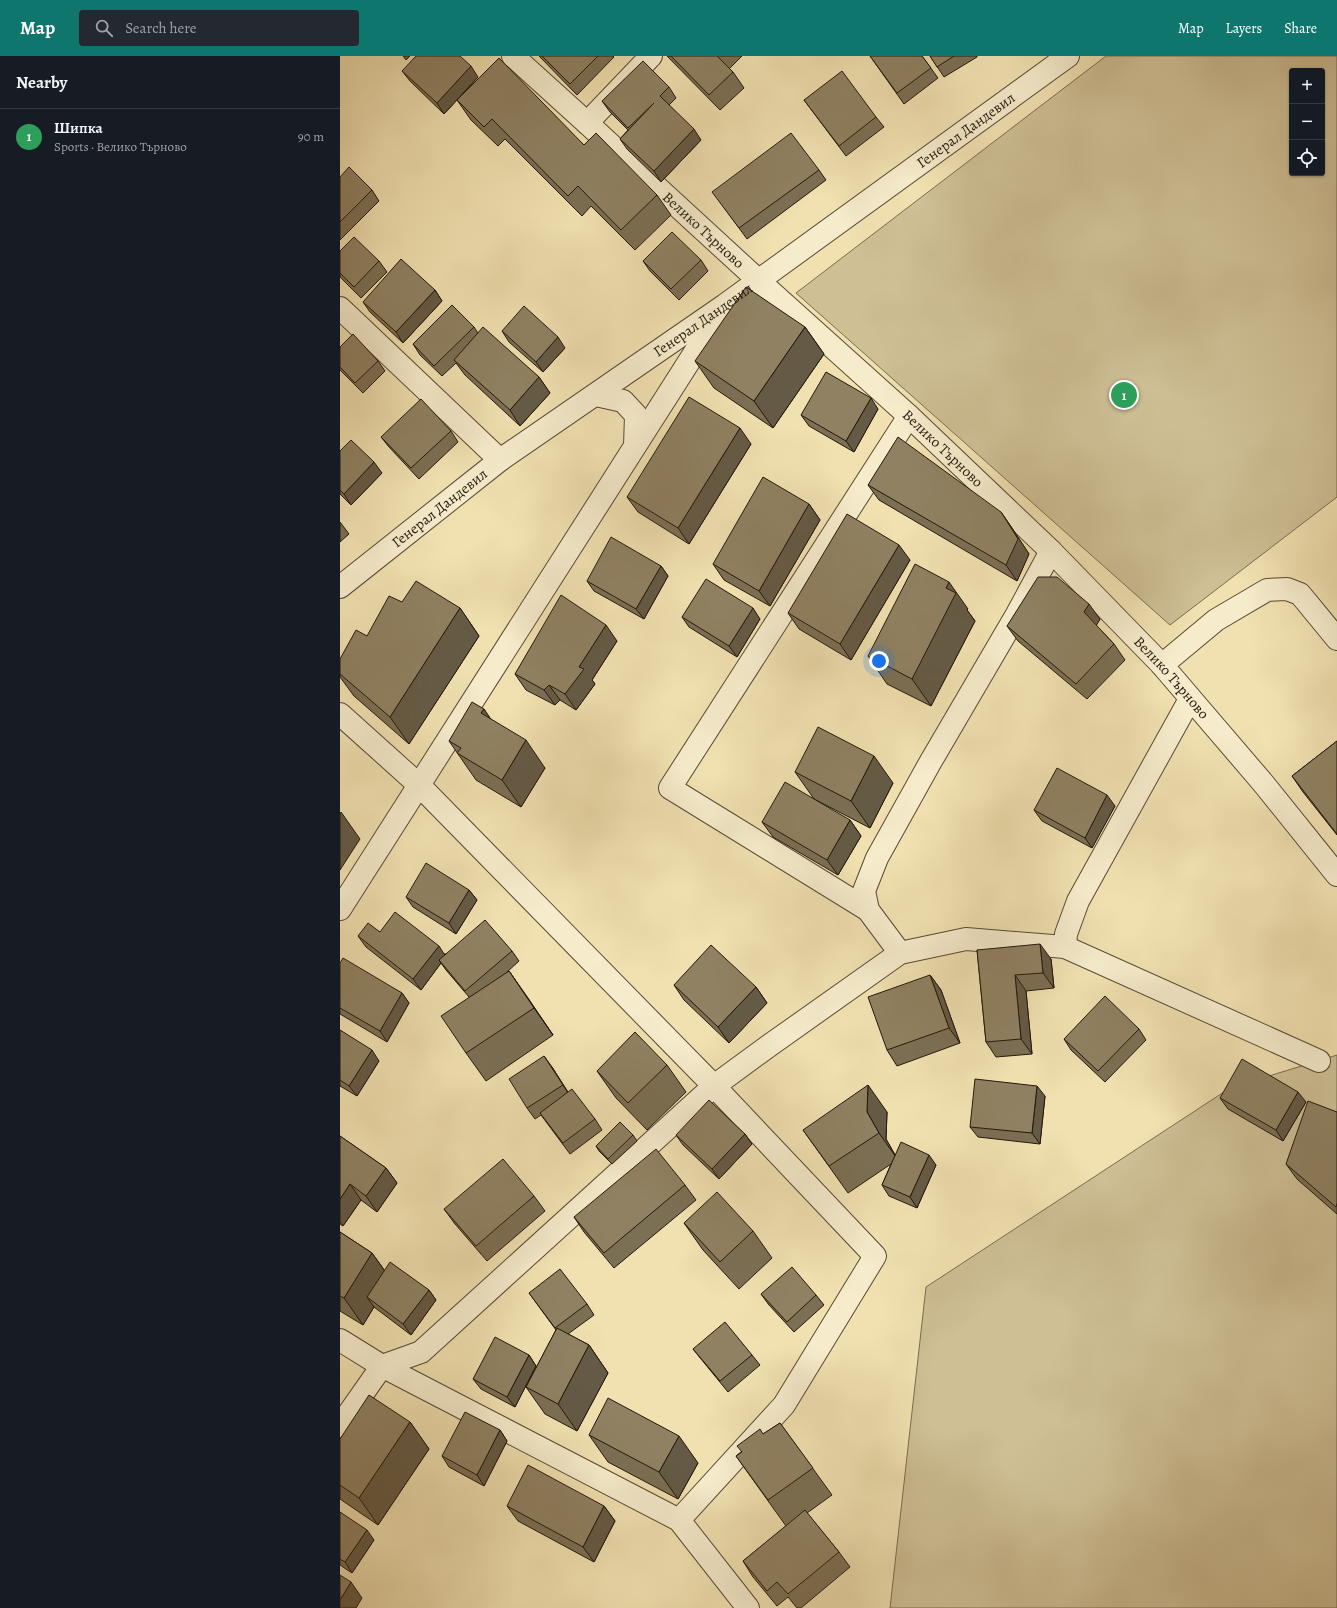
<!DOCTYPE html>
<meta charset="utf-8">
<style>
:root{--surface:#171b24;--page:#242831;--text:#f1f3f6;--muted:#9ea1a6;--line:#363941;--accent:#0f766e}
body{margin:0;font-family:Alegreya,serif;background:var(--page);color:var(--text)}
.controls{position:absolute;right:12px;top:12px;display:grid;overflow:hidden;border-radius:4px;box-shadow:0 1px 3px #0004}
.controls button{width:36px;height:36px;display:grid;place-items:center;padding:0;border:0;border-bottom:1px solid var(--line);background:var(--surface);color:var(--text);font:20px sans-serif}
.you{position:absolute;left:539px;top:605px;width:14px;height:14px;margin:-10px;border:3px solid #fff;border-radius:50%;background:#1a73e8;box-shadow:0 0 0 6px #1a73e833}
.badge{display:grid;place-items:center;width:26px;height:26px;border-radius:50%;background:var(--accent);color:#fff;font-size:13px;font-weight:700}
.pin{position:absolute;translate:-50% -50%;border:2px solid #fff;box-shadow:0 1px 4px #0006}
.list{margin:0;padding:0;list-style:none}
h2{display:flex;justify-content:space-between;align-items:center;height:52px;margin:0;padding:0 16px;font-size:17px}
h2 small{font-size:13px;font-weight:400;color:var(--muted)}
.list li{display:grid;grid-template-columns:26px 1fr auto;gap:12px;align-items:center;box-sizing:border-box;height:56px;padding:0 16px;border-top:1px solid var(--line)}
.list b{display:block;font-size:15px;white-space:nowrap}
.list p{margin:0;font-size:13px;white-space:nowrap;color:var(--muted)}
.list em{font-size:13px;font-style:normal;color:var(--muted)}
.icon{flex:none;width:22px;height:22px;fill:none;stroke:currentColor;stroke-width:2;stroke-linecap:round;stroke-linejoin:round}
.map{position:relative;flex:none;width:997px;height:1552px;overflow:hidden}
header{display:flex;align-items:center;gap:24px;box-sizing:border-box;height:56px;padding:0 20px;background:var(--accent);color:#fff}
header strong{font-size:19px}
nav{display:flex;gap:22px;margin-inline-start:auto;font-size:14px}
.search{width:280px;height:36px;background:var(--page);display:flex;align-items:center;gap:10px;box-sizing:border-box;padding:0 14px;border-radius:4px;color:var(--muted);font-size:15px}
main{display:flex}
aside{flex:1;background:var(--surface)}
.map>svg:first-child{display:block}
</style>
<header>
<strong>Map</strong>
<div class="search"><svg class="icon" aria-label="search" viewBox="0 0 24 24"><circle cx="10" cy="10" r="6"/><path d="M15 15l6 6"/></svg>Search here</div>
<nav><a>Map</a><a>Layers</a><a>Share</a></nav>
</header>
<main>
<aside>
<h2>Nearby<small></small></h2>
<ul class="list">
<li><span class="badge" style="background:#2e9e5b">1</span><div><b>Шипка</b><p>Sports · Велико Търново</p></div><em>90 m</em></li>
</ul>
</aside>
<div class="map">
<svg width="997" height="1552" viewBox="0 0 997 1552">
<rect width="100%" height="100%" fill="#f1e1b1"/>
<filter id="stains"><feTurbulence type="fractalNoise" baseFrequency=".005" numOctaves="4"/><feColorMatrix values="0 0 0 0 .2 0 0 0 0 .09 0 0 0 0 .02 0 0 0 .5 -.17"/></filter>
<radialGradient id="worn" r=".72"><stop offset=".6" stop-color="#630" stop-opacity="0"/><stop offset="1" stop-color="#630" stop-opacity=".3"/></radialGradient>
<g fill="#cebf95" stroke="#796c50" fill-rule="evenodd">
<path d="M766,0H997V441L830,569L456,237ZM952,15H982V117H952Z"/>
<polygon points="997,999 997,1552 550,1552 586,1231 890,1032"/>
</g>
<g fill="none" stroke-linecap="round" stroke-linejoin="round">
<g stroke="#574a35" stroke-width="24">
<g id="minor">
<path id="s1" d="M173,0L247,67L419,225L569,360L711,495L822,609L923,727L997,819"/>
<polyline points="247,67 311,0"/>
<polyline points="0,252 160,404"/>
<polyline points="256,339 283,345 296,359 295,390"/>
<path id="s2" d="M0,531L160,404L385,249L728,0"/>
<polyline points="822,609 876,564 927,534 947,533 960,538 997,583"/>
<polyline points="0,658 79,729 374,1030 535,1200 444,1349 339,1464"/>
<polyline points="0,853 380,257"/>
<polyline points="528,854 330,732 569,360"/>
<polyline points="725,891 726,878 738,845 850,643"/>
<polyline points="560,897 528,854 524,835 537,802 591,705 677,558 711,495"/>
<polyline points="0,1284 42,1310 339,1464 408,1552"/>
<polyline points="0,1370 42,1310 81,1296 374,1030 430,989 560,897 626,883 725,891 979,1005"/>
</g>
</g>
<use href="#minor" stroke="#f6eccc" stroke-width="22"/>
</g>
<g fill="#7b6f54" stroke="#24180c">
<polygon points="199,0 273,0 274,1 237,39"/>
<polygon points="327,0 402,0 389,13 393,16 404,32 380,54"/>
<polygon points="530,0 582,0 598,22 564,48"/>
<polygon points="590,0 637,0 637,1 604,21"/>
<polygon points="62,15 138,21 119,42 244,89 317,139 331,159 295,194 251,150 242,160 165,83 158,90 131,64 117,44 104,58 70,25"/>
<polygon points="329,31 336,42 329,49 361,84 321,126 287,93 280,83 288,74 270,56 262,45"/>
<polygon points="464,44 536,61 544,71 506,100"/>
<polygon points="479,114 486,124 407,183 380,146"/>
<polygon points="0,121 32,134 39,145 0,184"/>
<polygon points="0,195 39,205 47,216 21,242 0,221"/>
<polygon points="361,204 368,215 339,244 310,215 303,205"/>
<polygon points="95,234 102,245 63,287 30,256 23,246"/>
<polygon points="134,271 138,277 199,321 210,337 180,370 125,319 116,307 102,320 80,299 73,288"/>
<polygon points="465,271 484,298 433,372 374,332 355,305"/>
<polygon points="162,275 225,292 203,316 169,286"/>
<polygon points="0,291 38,305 45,315 23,337 0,314"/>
<polygon points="538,353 514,396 469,370 461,359"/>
<polygon points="111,375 118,386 79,423 49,391 41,381"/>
<polygon points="411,388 349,488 298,456 287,441"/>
<polygon points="0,395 42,417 11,449 0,438"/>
<polygon points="528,429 661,456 672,472 689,498 677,525 539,444"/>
<polygon points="469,448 480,464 430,550 384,524 373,508"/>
<polygon points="0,466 9,478 0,486"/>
<polygon points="570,504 511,604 459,573 448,557"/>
<polygon points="321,510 328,520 304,563 254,535 247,525"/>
<polygon points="62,546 120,552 139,580 69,688 14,640 0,621 0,603 27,580"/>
<polygon points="628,553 627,554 635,565 591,650 547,628 528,600"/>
<polygon points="342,561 420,563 397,601 349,571"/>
<polygon points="760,563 756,569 774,588 785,604 747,643 678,585 667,570"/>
<polygon points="277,585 252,624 255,628 236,654 220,644 215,649 186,634 175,618"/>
<polygon points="144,653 150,663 205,712 181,751 136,724 109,685"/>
<polygon points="997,685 997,779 963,736 952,720"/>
<polygon points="455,716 553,727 530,772 474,743"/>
<polygon points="775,750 752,792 702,765 694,754"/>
<polygon points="510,764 521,780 498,819 433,781 422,766"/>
<polygon points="129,834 137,844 116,878 73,851 66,841"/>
<polygon points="40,876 105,898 172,895 179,905 167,916 169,915 213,979 146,1025 126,997 129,941 106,914 101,907 81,934 26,891 18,880"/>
<polygon points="637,894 711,903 714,932 686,935 692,998 656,1001 646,986"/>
<polygon points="0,907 62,937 69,947 47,986 0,958"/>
<polygon points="590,919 601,934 620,987 557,1010 547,994"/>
<polygon points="334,929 416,931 427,947 389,987 344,944"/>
<polygon points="799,973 806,984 765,1026 731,994 724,983"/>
<polygon points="0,974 39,1005 17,1040 0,1030"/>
<polygon points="327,1009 346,1036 307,1074 276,1042 257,1015"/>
<polygon points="212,1011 228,1036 255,1063 262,1074 230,1098 201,1059 195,1063 187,1052"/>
<polygon points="705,1040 700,1088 638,1081 630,1071"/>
<polygon points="880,1042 966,1046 943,1085 888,1053"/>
<polygon points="547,1056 546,1083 555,1099 596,1109 577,1152 549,1140 542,1129 551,1108 508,1137 463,1074"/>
<polygon points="997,1056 997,1158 957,1123 946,1108"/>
<polygon points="405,1078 412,1088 379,1123 343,1089 336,1079"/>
<polygon points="293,1079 297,1085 272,1108 259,1095 256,1090"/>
<polygon points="0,1080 46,1112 57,1127 37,1156 21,1144 3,1170 0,1168"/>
<polygon points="345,1129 356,1144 274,1212 244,1176 234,1161"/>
<polygon points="194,1140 205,1155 147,1205 115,1168 104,1153"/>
<polygon points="344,1167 413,1175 432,1202 399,1233 363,1194"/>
<polygon points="0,1176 32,1197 45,1215 89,1234 96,1244 71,1279 34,1251 23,1269 0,1255"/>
<polygon points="189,1237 247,1248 254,1259 228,1278 249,1289 268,1317 237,1375 205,1358 186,1331 216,1274"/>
<polygon points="421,1238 476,1239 484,1249 454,1276 429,1249"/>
<polygon points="353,1293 412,1299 420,1309 388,1336 361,1303"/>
<polygon points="189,1299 196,1310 175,1351 141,1333 133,1323"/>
<polygon points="70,1366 89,1393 38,1469 0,1443 0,1383"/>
<polygon points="440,1367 492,1439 467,1457 499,1496 510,1511 461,1552 457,1552 448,1541 437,1550 413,1521 403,1505 446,1470 396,1400 423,1378"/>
<polygon points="160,1374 167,1385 144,1430 109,1411 102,1400"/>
<polygon points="249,1379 358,1407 338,1443 268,1406"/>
<polygon points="167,1450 264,1450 275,1465 254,1506 178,1465"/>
<polygon points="0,1456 34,1484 12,1517 0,1509"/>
</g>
<g fill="#645a45" stroke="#24180c">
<polygon points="63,0 70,0 66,4"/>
<polygon points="131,10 138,21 104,58 97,47"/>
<polygon points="354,73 361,84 321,126 314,115"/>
<polygon points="95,234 102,245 63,287 56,276"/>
<polygon points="465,271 484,298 433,372 414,345"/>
<polygon points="218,281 225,292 203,316 196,306"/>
<polygon points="199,321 210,337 180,370 170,354"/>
<polygon points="531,342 538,353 514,396 506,385"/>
<polygon points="400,372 411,388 349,488 338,472"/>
<polygon points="34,406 42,417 11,449 4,438"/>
<polygon points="469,448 480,464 430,550 419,535"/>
<polygon points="661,456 672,472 689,498 677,525 666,509"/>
<polygon points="559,489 570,504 511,604 500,588"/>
<polygon points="321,510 328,520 304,563 296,553"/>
<polygon points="609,526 628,553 627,554 635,565 591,650 572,623 606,532"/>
<polygon points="749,548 760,563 755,572 744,556"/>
<polygon points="120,552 139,580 69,688 50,661"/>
<polygon points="413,552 420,563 397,601 389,590"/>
<polygon points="266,569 277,585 252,624 255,628 236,654 225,638 239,611"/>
<polygon points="209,629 220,644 215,649 204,634"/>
<polygon points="144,653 163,681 141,657"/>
<polygon points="186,684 205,712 181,751 162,724"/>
<polygon points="534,700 553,727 530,772 511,745"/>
<polygon points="767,739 775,750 752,792 745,782"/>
<polygon points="1,756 20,783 0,814 0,758"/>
<polygon points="510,764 521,780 498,819 487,804"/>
<polygon points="129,834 137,844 116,878 109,867"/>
<polygon points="700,888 711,903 714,932 703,917"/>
<polygon points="99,890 106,901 99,904 101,907 81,934 73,923"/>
<polygon points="169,915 188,942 213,979 194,952"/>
<polygon points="590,919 601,934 620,987 609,972"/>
<polygon points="675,919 686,935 692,998 681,983"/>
<polygon points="416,931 427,947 389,987 378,971"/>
<polygon points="62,937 69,947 47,986 40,975"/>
<polygon points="32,994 39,1005 17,1040 9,1030"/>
<polygon points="204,1000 212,1011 230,1040 223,1029"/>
<polygon points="528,1029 547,1056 546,1083 558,1104 539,1077 527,1056"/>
<polygon points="697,1030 705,1040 700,1088 692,1077"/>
<polygon points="958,1036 966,1046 943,1085 936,1074"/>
<polygon points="405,1078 412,1088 379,1123 372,1113"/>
<polygon points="589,1099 596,1109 577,1152 570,1141"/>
<polygon points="46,1112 57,1127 37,1156 26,1140"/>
<polygon points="10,1128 21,1144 3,1170 0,1166 0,1143"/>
<polygon points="32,1197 52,1225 27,1241 34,1251 23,1269 4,1242"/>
<polygon points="89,1234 96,1244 71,1279 63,1268"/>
<polygon points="249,1289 268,1317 237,1375 218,1348"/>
<polygon points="189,1299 196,1310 175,1351 167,1341"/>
<polygon points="70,1366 89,1393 38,1469 19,1442"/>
<polygon points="160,1374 167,1385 144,1430 137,1419"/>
<polygon points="339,1380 358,1407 338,1443 319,1416"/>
<polygon points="264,1450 275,1465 254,1506 243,1491"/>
<polygon points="27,1474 34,1484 12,1517 5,1506"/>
<polygon points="11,1526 22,1542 16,1552 0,1552 0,1544"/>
</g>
<g fill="#8f8162" stroke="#24180c">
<polygon points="76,0 120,0 131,10 97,47 62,15"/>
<polygon points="202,0 258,0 230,28"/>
<polygon points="331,0 377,0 393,16 369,39"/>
<polygon points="530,0 582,0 591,12 557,37"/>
<polygon points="590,0 614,0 597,11"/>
<polygon points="159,2 244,89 256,77 317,139 281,174 238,130 228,140 152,63 144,71 117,44"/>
<polygon points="303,5 329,31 320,40 354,73 314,115 280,83 314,47 288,72 262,45"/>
<polygon points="502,15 536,61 499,90 464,44"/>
<polygon points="451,77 479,114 399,172 372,136"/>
<polygon points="9,111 32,134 0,166 0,121"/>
<polygon points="332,176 361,204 331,233 303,205"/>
<polygon points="14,181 39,205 14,231 0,217 0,195"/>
<polygon points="61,203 95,234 56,276 23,246"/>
<polygon points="406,231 465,271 414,345 355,305"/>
<polygon points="112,249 134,271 94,310 73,288"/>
<polygon points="184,250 218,281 196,306 162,275"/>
<polygon points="143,271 199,321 170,354 114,304"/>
<polygon points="13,278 38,305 15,327 0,311 0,291"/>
<polygon points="486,316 531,342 506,385 461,359"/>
<polygon points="349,341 400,372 338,472 287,441"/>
<polygon points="81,343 111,375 71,412 41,381"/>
<polygon points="558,381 661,456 678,483 666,509 528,429"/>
<polygon points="11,384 34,406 4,438 0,434 0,395"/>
<polygon points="423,421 469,448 419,535 373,508"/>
<polygon points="507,458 559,489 500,588 448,557"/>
<polygon points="271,481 321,510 296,553 247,525"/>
<polygon points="575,508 609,526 606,532 616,537 572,623 528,600"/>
<polygon points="698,521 717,521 749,548 744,556 774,588 736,628 667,570"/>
<polygon points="366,523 413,552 389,590 342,561"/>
<polygon points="76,525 120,552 50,661 0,618 0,603 16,574 27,580 49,540 62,546"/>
<polygon points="221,539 266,569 239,611 244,613 225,638 209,629 204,634 175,618"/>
<polygon points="132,646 144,653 141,657 186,684 162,724 117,697 121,692 109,685"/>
<polygon points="478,671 534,700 511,745 455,716"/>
<polygon points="997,685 997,778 952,720"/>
<polygon points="717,712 767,739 745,782 694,754"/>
<polygon points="445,726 510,764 487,804 422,766"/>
<polygon points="86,807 129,834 109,867 66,841"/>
<polygon points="55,856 99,890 73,923 18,880 28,867 40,876"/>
<polygon points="145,864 172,895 125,935 99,904"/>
<polygon points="700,888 703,917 675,919 681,983 646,986 637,894"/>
<polygon points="371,889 416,931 378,971 334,929"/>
<polygon points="3,902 62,937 40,975 0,952 0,907"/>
<polygon points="169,915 194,952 126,997 101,960"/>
<polygon points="590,919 609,972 547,994 528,941"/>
<polygon points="765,940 799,973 758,1015 724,983"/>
<polygon points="0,974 32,994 9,1030 0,1024"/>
<polygon points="295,976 327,1009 288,1047 257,1015"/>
<polygon points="204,1000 223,1029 187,1052 169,1023"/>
<polygon points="902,1003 958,1036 936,1074 880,1042"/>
<polygon points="635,1023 697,1030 692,1077 630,1071"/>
<polygon points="528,1029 527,1056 539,1077 489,1110 463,1074"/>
<polygon points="232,1033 255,1063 223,1087 200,1057"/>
<polygon points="369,1044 405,1078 372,1113 336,1079"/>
<polygon points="968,1045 997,1056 997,1147 996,1151 946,1108"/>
<polygon points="280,1066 293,1079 268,1103 256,1090"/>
<polygon points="0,1080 46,1112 26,1140 10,1128 0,1143"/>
<polygon points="561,1086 589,1099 570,1141 542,1129"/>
<polygon points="316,1093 345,1129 264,1197 234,1161"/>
<polygon points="163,1103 194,1140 136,1190 104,1153"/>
<polygon points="377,1136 413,1175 380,1206 344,1167"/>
<polygon points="0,1176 32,1197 4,1242 0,1240"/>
<polygon points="50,1206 89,1234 63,1268 27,1241"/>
<polygon points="452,1211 476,1239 447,1266 421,1238"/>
<polygon points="220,1213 247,1248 215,1272 189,1237"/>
<polygon points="385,1266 412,1299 380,1325 353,1293"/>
<polygon points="217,1272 249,1289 218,1348 186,1331"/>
<polygon points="155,1281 189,1299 167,1341 133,1323"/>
<polygon points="29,1339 70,1366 19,1442 0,1429 0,1383"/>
<polygon points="268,1342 339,1380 319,1416 249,1379"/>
<polygon points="125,1356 160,1374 137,1419 102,1400"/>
<polygon points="440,1367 473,1412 428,1444 396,1400 402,1396 397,1390 420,1373 423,1378"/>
<polygon points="188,1409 264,1450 243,1491 167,1450"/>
<polygon points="465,1454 499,1496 448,1538 437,1526 427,1535 403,1505"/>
<polygon points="0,1456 27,1474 5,1506 0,1503"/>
<polygon points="0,1519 11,1526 0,1544"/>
</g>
<g text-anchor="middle" stroke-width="3.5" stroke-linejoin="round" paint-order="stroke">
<g font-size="15" fill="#24180c" stroke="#f6eccc">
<text dy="5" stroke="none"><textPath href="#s2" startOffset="775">Генерал Дандевил</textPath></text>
<text dy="5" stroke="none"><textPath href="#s1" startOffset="258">Велико Търново</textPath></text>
<text dy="5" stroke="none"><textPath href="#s2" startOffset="451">Генерал Дандевил</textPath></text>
<text dy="5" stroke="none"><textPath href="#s1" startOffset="582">Велико Търново</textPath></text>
<text dy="5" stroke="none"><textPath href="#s2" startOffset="127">Генерал Дандевил</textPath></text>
<text dy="5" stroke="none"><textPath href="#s1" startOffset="906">Велико Търново</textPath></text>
</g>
</g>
<rect width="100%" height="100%" filter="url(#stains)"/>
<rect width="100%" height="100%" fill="url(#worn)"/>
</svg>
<div class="controls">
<button>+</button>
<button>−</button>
<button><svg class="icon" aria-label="locate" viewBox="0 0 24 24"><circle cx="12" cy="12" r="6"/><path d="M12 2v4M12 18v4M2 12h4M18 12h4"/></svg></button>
</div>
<div class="you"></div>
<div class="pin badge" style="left:784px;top:339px;background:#2e9e5b">1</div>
</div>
</main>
